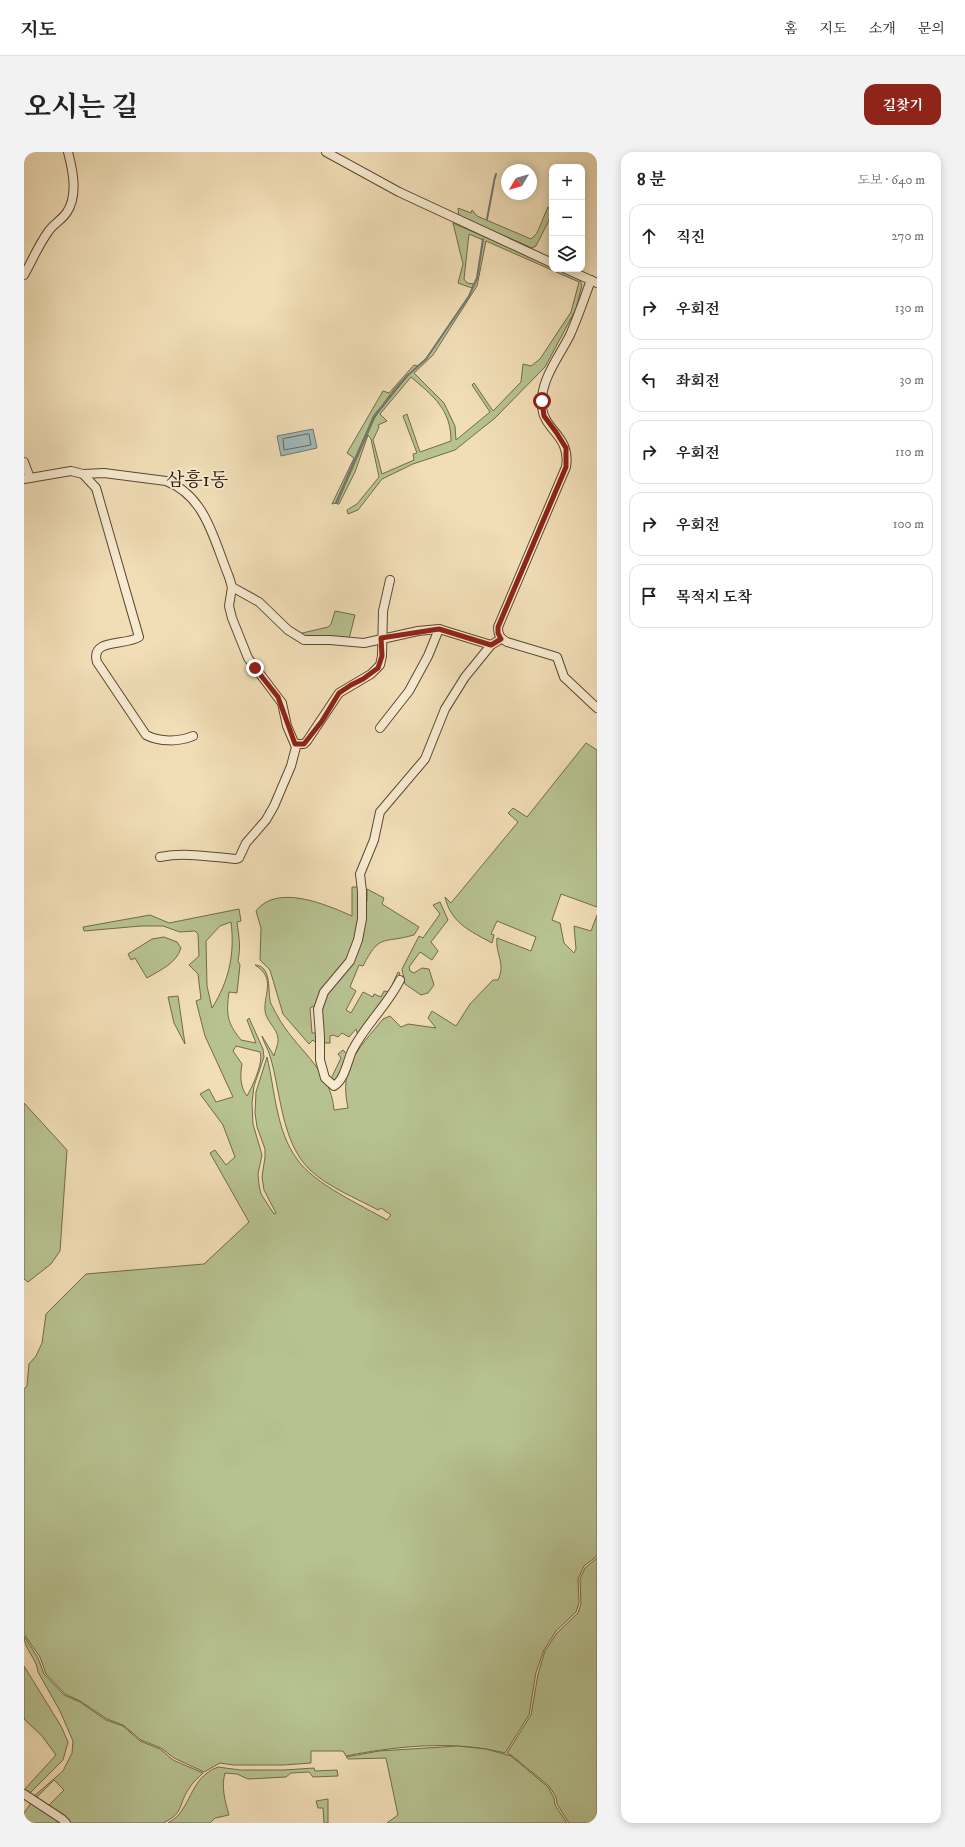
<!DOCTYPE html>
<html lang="ko">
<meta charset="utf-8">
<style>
:root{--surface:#fff;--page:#f2f2f2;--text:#222;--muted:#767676;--line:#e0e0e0;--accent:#8f2418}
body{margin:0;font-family:"IM FELL DW Pica","Noto Serif KR",serif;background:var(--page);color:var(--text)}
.controls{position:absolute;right:12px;top:12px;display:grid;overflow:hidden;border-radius:8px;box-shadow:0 2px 10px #0003}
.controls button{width:36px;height:36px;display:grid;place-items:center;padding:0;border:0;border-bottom:1px solid var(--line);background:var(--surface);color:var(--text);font:20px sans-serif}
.compass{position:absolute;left:477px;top:12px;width:36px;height:36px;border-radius:50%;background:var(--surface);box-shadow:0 2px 10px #0003;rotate:232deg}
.stop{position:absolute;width:12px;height:12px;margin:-9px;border:3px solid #8f2418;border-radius:50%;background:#fff}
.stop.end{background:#8f2418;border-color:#fff;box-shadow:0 1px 4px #0008}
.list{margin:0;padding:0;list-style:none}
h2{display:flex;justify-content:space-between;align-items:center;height:52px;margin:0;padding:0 16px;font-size:17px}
h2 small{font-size:13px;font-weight:400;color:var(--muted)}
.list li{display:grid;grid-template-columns:26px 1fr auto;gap:12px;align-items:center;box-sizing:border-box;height:64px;margin:0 8px 8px;padding:0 8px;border:1px solid var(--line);border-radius:12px}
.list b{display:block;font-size:15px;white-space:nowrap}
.list em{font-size:13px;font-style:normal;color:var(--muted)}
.icon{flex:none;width:22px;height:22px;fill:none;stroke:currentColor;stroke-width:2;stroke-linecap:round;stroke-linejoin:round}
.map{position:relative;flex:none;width:573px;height:1671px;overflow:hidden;border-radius:12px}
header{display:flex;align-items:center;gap:24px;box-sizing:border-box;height:56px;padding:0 20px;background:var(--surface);border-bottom:1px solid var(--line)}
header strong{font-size:19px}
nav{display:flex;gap:22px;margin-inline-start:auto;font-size:14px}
.intro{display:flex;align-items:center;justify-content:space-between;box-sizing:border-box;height:96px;padding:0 24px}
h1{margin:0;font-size:28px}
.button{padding:10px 18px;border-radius:12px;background:var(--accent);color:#fff;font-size:14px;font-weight:700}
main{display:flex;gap:24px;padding:0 24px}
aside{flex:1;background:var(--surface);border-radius:12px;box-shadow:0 2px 10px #0003}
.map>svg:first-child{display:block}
</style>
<header>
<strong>지도</strong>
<nav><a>홈</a><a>지도</a><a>소개</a><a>문의</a></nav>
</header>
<div class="intro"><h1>오시는 길</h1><a class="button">길찾기</a></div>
<main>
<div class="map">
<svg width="573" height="1671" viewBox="0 0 573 1671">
<rect width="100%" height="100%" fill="#f1deb7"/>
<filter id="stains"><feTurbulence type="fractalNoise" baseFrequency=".005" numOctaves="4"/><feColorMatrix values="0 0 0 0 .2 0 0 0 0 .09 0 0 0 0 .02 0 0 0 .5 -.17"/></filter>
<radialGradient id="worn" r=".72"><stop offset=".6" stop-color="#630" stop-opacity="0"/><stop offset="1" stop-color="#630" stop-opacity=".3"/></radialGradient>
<g fill="#b7c291" stroke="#726a4a" fill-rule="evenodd">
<polygon points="524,55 528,57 528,62 512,94 508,96 435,64 434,56 447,61 448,58 453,64 507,87 513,81"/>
<path d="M429,71L528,115V117C536,117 556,124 558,133L552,157L521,215L471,266L431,298L389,312L358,327L334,358L324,362L323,358L333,352L355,325L347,287L344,283L331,320L315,352H313L351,265L383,224L402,207L445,144L453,126L459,88L445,82L440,127L443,131L450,132L448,136L434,131L439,112ZM462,89L555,130L547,160L516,207L507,214L499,212L497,230L469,259L450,231L448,233L466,260L432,288L431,274L420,251L390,221L409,203L453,134ZM387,225C409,244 427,257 427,289L396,300L383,262L379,264L393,301L389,302L390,308L358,322L349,288L355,275L354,273L363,269L356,262Z"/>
<path d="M390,213L394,214C348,251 335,300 312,351L308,352L330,306L323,301L359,239L365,241Z"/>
<polygon points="311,459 331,463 325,487 283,487 274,482 304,475 307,472"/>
<path d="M562,591L573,598V755L537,742L528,768L536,771L540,791L550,801L552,797L550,774L567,779L573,763V1404L560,1414L554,1427L555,1451L552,1460L532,1479L520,1498L512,1520L505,1563L481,1601C431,1588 372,1594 322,1604L319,1599H287V1611L260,1613H209L196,1611L180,1620L150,1606L137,1596L117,1588L99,1573L83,1567L56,1549L41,1542L22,1522L16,1505L0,1482V1237L3,1234L5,1212L12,1204L18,1191L22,1162L62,1122L180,1112L225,1070L186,1001L191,998L202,1013L211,1005L199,973L176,942L185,937L192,950L209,945L181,884L172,849L177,847L174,822L165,813L175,804L174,782L171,779L156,780L139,774H117L60,779L59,775L126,763L145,771L215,757L217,769L213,770C215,786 217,793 214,809L216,813L213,841L205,840C202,862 203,871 217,888L232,891L223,868L225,866L239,897L240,905L230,934L228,951L229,972L238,1003L234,1022L235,1033L237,1042L250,1062L252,1061L240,1038L238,1025L241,1005V997L233,975L231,961L232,940L243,905C251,938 252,979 273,1007C290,1032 337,1053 363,1068L367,1063L357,1056L354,1058C332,1046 304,1035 286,1018C257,990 257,940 246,904C244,897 240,891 238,884L250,904C251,899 255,891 254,886C253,876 241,868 241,858C240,841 252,826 231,813C249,814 243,841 247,852C249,855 251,860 253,863C270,896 307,917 310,958L324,956C315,914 333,899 359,867L366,864L377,875L384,872L412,876L404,866L408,859L432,874L446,852L469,828H474C482,812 471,801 473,786L507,799L512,785L473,769L467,782L470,783L468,791C446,779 427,771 421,745L427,751L494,670L484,661L489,656L503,665ZM207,770C211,802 205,829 188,856L183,834L182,789L196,774ZM212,894L236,900C240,910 228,935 223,944C216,935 216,923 218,912L209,899Z"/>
<path d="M328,735H334L336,769L326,804L292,853L286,856L288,881H294V893L289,888L285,892L259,862L246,818L236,808L237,776L232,759C253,731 303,753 328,764Z"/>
<path d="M343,737L360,746L358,752L395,775L390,783C358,792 356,781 339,814L335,813L326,835L332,839L322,858L327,861L339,840L349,845L350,842L357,845L360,839L365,840L374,820L376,821L369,838L334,883L332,877L325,885L318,881L314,885L309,883L306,884V891H301L299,887L296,855L299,845L328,810L343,748Z"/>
<polygon points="416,750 424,768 407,790 414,799 408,808 396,800 385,815 386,819 390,821 398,816 405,817 410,833 404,841 397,843 381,832 378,817 395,784 399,786 416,762 409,753"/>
<path d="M140,785L153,790L157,796C152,812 136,818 123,826L111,806L107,808L104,802L128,787Z"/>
<polygon points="154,844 161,892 150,871 144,845"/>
<polygon points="319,898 323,902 323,906 310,932 306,929 317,906 314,902"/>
<polygon points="0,951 43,998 36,1099 27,1112 4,1130 0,1127"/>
<polygon points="573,1406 573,1671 545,1671 533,1652 532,1645 525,1634 487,1603 483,1601 507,1563 514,1522 521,1499 533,1481 554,1461 557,1452 556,1427 561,1416"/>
<path d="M0,1484L14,1506L20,1522L40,1543L56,1550L82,1568L99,1574L116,1589L136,1597L149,1608L179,1621C175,1625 169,1630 166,1635C154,1651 161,1661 139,1671H47L24,1654L40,1638L30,1628L12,1646L9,1645L39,1619L48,1601L49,1589L36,1559L14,1520C13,1507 0,1497 0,1484Z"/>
<polygon points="0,1514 37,1574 44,1590 39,1608 4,1643 0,1641 0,1638 32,1603 18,1584 0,1567"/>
<polygon points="434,1594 462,1597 487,1604 524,1635 530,1646 531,1653 543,1671 363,1671 374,1663 362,1606 324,1607 322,1605 355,1599"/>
<path d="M194,1615L216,1618H260L290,1616L291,1619L313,1618L314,1624L289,1625L285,1620L267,1621L262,1625L224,1627L213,1622L201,1621C197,1635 201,1649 205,1663L191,1666L186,1671H144C168,1659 164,1626 194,1615Z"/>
<polygon points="304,1647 304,1671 300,1671 299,1656 294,1656 292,1649"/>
<polygon points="7,1651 40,1671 0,1671 0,1661"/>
</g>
<polygon fill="#9fb9b9" stroke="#727770" points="289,277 293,296 257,304 253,284"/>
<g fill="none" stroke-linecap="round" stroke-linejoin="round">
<polygon stroke="#66665e" stroke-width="1" points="285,282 287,293 260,298 259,287"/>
<g stroke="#727770" stroke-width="2">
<polyline points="470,29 472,22"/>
<polyline points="463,67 470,30"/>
<polyline points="312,351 350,264 383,224 402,207 445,144 453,126 459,87"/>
</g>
<g stroke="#5f462f" stroke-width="10">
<g id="minor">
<polyline points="302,0 375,40 528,111"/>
<polyline points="542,117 573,131"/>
<path d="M0,123C8,109 14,94 24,80C29,72 38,68 43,60C54,43 49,19 44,0"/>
<path d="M567,128C560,147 554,165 546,183C535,205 515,229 518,256C521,279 547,284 542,315L474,475C474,483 476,486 483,490L533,505L540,525L573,556"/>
<polyline points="0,310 6,326"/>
<path d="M59,322L72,336L115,485C102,494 66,486 73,510L122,583C135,590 155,590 169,584"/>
<path d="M0,327L47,319L59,322L80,321L142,329C182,344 190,389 205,425L208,435L205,454L208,466L224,506L258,551L263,574L272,595L267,614L250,654L242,668L222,691L215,706L212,707C187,705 161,700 136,705"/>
<polyline points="208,435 235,450 264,478 280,488 306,488 340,491 394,479 415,477 467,493"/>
<polyline points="356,576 385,539 404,504 415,477"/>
<polyline points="271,592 280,592 283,589 315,541 347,522 356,513 358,504 359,459 366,428"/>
<path d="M376,828C363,854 341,873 328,899C323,910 321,927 310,934L301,926L296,908V884L294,857L300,840L326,809L334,788L338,767V739L336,722L350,688L356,660L401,607L421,557L441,525L467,493L477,487"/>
<polyline points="0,1642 38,1667 42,1671"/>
</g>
</g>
<use href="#minor" stroke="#f6ead0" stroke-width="8"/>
</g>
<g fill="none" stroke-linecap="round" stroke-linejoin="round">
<polyline stroke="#8f2418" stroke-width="5" points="231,516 254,545 271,592 280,592 298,569 315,541 327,533 339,527 354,516 358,504 357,486 415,477 467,493 477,487 474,481 474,475 542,315 542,296 532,280 520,264 518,249"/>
</g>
<g text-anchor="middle" stroke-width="4" stroke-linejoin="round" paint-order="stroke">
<g font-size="19" fill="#2e1302" stroke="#f6ead0">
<text x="173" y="334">삼흥1동</text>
</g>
</g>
<rect width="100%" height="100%" filter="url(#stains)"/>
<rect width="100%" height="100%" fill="url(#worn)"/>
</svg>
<div class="controls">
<button>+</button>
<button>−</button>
<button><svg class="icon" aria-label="layers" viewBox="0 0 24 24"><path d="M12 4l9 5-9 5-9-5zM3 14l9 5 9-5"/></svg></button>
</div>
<svg class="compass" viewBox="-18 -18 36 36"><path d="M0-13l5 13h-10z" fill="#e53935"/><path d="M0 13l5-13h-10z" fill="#767676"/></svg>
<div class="stop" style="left:518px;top:249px"></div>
<div class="stop end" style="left:231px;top:516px"></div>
</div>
<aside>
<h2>8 분<small>도보 · 640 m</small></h2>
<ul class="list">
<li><svg class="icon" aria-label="ahead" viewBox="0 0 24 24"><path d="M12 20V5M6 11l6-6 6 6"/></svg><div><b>직진</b></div><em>270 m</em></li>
<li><svg class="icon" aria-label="right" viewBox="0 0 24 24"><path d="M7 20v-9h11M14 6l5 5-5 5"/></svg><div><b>우회전</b></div><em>130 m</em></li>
<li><svg class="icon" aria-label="left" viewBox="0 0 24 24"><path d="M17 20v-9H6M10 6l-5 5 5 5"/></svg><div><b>좌회전</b></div><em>30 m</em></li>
<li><svg class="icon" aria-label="right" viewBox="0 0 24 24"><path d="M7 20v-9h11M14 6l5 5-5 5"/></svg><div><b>우회전</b></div><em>110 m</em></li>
<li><svg class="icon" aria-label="right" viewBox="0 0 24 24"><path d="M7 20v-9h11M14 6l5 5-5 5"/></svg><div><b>우회전</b></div><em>100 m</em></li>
<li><svg class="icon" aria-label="arrive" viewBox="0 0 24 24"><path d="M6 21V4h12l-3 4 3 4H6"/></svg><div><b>목적지 도착</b></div></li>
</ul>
</aside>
</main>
